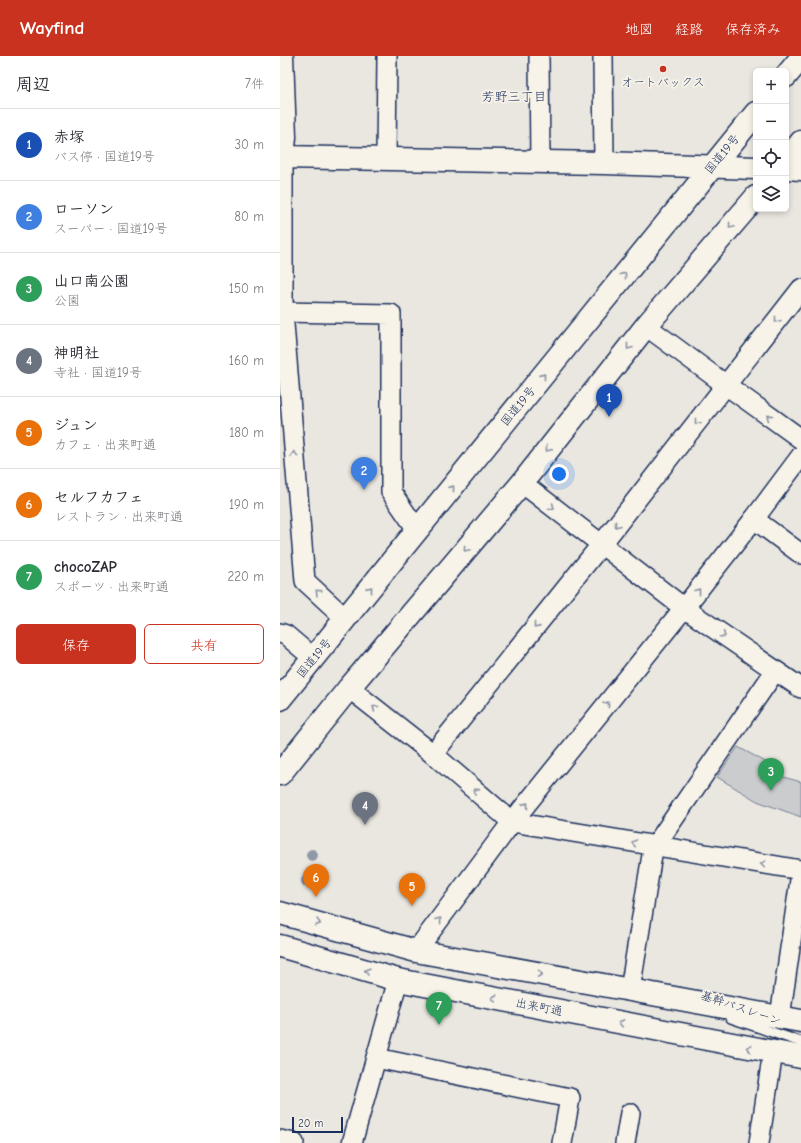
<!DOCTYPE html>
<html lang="ja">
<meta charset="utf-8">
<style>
:root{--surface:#fff;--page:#f7f7f7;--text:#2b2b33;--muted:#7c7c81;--line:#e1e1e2;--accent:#c8321e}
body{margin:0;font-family:"Comic Neue","Klee One",sans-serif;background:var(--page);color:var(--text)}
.controls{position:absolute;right:12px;top:12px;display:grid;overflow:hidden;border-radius:6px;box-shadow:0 2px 6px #0003}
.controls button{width:36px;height:36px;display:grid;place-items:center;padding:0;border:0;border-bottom:1px solid var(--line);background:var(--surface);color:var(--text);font:20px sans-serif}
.scale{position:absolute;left:12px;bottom:10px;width:51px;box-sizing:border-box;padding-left:4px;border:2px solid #1b2f5e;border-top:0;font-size:11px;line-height:14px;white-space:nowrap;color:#1b2f5e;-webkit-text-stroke:3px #f7f3e8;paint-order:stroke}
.you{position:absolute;left:279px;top:418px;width:14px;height:14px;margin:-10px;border:3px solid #fff;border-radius:50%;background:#1a73e8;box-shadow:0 0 0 6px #1a73e833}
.badge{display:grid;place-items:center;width:26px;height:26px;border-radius:50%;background:var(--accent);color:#fff;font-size:13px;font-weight:700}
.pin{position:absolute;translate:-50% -33px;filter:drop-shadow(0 1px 2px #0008)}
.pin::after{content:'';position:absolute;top:21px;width:14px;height:12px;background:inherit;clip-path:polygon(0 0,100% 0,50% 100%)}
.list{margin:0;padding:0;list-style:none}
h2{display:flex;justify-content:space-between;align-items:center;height:52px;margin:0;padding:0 16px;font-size:17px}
h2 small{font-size:13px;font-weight:400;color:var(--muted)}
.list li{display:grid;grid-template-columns:26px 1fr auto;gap:12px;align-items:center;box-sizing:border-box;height:72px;padding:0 16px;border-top:1px solid var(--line)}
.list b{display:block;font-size:15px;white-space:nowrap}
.list p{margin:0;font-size:13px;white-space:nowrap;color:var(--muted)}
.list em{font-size:13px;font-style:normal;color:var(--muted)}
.actions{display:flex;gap:8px;padding:12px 16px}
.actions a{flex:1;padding:9px 0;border:1px solid var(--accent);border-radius:6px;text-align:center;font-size:14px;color:var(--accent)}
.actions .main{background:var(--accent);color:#fff}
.icon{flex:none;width:22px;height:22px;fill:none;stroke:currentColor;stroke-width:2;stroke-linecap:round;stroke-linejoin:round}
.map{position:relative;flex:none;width:521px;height:1087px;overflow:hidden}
header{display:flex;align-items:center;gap:24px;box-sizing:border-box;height:56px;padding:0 20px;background:var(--accent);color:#fff}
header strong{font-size:19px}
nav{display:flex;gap:22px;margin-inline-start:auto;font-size:14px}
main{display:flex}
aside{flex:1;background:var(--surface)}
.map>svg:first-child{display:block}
</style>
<header>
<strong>Wayfind</strong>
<nav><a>地図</a><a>経路</a><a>保存済み</a></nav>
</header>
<main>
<aside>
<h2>周辺<small>7件</small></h2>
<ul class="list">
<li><span class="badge" style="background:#1a4fb4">1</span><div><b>赤塚</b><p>バス停 · 国道19号</p></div><em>30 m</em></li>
<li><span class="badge" style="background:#3f7fe0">2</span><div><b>ローソン</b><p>スーパー · 国道19号</p></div><em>80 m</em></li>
<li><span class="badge" style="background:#2e9e5b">3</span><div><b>山口南公園</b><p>公園</p></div><em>150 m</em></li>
<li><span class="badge" style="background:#6b7280">4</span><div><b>神明社</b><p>寺社 · 国道19号</p></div><em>160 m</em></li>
<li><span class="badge" style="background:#e8710a">5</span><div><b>ジュン</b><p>カフェ · 出来町通</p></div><em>180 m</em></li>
<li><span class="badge" style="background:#e8710a">6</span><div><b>セルフカフェ</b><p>レストラン · 出来町通</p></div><em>190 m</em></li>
<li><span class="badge" style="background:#2e9e5b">7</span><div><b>chocoZAP</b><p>スポーツ · 出来町通</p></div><em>220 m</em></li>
</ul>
<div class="actions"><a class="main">保存</a><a>共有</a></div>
</aside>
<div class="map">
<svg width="521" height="1087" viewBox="0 0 521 1087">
<rect width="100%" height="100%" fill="#eae7e0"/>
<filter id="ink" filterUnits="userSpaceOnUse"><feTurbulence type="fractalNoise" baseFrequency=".025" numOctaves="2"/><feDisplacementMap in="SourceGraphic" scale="8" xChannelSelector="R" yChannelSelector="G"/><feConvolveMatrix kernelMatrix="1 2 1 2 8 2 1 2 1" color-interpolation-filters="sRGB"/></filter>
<g filter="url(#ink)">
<polygon fill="#cbcccd" stroke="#737e96" points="458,691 493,710 490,717 521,726 521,761 477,745 437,721"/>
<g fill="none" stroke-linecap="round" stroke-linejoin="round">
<g stroke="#1b2f5e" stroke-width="12">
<polyline id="lane" points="451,962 521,986"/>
</g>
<g stroke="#1b2f5e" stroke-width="22">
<g id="street">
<polyline points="259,0 260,106"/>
<polyline points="323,0 324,107"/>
<polyline points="3,101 3,256 25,525 66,563"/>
<polyline points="106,103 107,0"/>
<polyline points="0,256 111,258 111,436 138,475"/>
<polyline points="366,270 446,329 521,383"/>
<polyline points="242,427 404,552 521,632"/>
<polyline points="474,463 521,498"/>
<polyline points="0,577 6,579 33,602"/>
<polyline points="69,632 153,698 232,766 521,814"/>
<polyline points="153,698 321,489 521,233"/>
<polyline points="136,895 232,766 404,552 474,463 521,400"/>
<polyline points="350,934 372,799 375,790 495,615"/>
<polyline points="500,961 521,817"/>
<polyline points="96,1002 290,1042 282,1087"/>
<polyline points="0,1084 14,1087"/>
<polyline points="72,1087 118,924"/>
<polyline points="345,1087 350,1057"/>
<polyline points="479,1087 493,996"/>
</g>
</g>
<g stroke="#1b2f5e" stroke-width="25">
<g id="secondary">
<polyline points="2,0 5,81 3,101"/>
<polyline points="0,101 324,107 476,112"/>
<polyline points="506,112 521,113"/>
<polyline points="0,857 136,895 521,965"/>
<polyline points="0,890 118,924 521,1001"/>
</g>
</g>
<g stroke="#1b2f5e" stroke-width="25">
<g id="highway">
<polyline points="506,20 521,2"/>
<polyline points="506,105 521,86"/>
<polyline points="0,643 476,57"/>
<polyline points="0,718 69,632 242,427 366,270 476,141"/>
</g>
</g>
<use href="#lane" stroke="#f7f3e8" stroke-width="9"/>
<use href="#street" stroke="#f7f3e8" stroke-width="19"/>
<use href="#secondary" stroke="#f7f3e8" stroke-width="22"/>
<use href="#highway" stroke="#f7f3e8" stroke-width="22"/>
</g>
<g fill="#9097a8">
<circle cx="32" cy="799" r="6"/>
<circle cx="27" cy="825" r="6"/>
</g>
<defs><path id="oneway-chevron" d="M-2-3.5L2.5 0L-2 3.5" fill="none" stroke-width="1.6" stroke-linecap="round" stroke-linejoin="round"/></defs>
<g stroke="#8991a3">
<use href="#oneway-chevron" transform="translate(451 170) rotate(130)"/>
<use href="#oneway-chevron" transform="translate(344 219) rotate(-51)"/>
<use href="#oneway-chevron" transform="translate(497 264) rotate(128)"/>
<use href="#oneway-chevron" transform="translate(349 291) rotate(128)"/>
<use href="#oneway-chevron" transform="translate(263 320) rotate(-51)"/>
<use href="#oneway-chevron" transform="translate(489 361) rotate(-144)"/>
<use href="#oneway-chevron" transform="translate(417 366) rotate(128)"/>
<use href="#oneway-chevron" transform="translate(268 393) rotate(128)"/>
<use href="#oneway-chevron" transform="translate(14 398) rotate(-95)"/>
<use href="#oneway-chevron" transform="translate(172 432) rotate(-51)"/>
<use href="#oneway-chevron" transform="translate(272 451) rotate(38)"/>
<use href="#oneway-chevron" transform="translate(337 469) rotate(128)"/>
<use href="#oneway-chevron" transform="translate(186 493) rotate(130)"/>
<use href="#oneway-chevron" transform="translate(90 533) rotate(-51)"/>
<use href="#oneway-chevron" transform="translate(418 535) rotate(-52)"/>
<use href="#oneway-chevron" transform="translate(38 536) rotate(-136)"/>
<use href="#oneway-chevron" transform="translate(256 570) rotate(129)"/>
<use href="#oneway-chevron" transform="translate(443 579) rotate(35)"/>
<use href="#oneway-chevron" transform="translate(327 648) rotate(-51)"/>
<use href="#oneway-chevron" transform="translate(95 652) rotate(-142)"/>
<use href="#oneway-chevron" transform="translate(196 735) rotate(-139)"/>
<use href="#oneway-chevron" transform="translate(246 749) rotate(-51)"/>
<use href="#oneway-chevron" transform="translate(354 787) rotate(-170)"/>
<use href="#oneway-chevron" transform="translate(483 808) rotate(-171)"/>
<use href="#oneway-chevron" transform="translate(159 864) rotate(-53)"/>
<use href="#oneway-chevron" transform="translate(38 867) rotate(16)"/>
<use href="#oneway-chevron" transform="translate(87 915) rotate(-164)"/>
<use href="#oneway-chevron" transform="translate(260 918) rotate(10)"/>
<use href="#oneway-chevron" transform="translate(214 942) rotate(-169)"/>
<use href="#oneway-chevron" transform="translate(341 967) rotate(-169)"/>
<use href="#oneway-chevron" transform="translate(469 992) rotate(-169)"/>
</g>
</g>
<circle fill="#c8321e" stroke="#f7f3e8" stroke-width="1.5" cx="383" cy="13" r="4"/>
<g text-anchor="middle" stroke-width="3.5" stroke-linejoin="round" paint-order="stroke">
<g font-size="12" fill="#1b2f5e" stroke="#f7f3e8">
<text x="383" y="30">オートバックス</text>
</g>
<g font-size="12" fill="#1b2f5e" stroke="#f7f3e8">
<text transform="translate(442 98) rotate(-51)" y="4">国道19号</text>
<text transform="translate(238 350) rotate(-51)" y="4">国道19号</text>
<text transform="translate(34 602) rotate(-51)" y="4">国道19号</text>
<text transform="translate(259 951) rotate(11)" y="4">出来町通</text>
<text transform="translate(461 952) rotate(19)" y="4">基幹バスレーン</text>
</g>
<g font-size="13" fill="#1b2f5e" stroke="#f7f3e8">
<text x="234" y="45">芳野三丁目</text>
</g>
</g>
</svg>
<div class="controls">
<button>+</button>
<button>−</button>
<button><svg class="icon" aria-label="locate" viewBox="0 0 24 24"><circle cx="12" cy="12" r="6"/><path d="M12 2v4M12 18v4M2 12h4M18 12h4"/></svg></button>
<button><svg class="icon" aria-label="layers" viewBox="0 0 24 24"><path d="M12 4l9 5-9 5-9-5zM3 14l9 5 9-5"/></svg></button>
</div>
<div class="scale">20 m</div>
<div class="you"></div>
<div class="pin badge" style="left:329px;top:361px;background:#1a4fb4">1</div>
<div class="pin badge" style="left:84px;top:434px;background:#3f7fe0">2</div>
<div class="pin badge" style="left:491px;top:735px;background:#2e9e5b">3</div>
<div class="pin badge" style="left:85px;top:769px;background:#6b7280">4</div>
<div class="pin badge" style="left:132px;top:850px;background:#e8710a">5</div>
<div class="pin badge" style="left:36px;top:841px;background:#e8710a">6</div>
<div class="pin badge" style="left:159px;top:969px;background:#2e9e5b">7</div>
</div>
</main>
